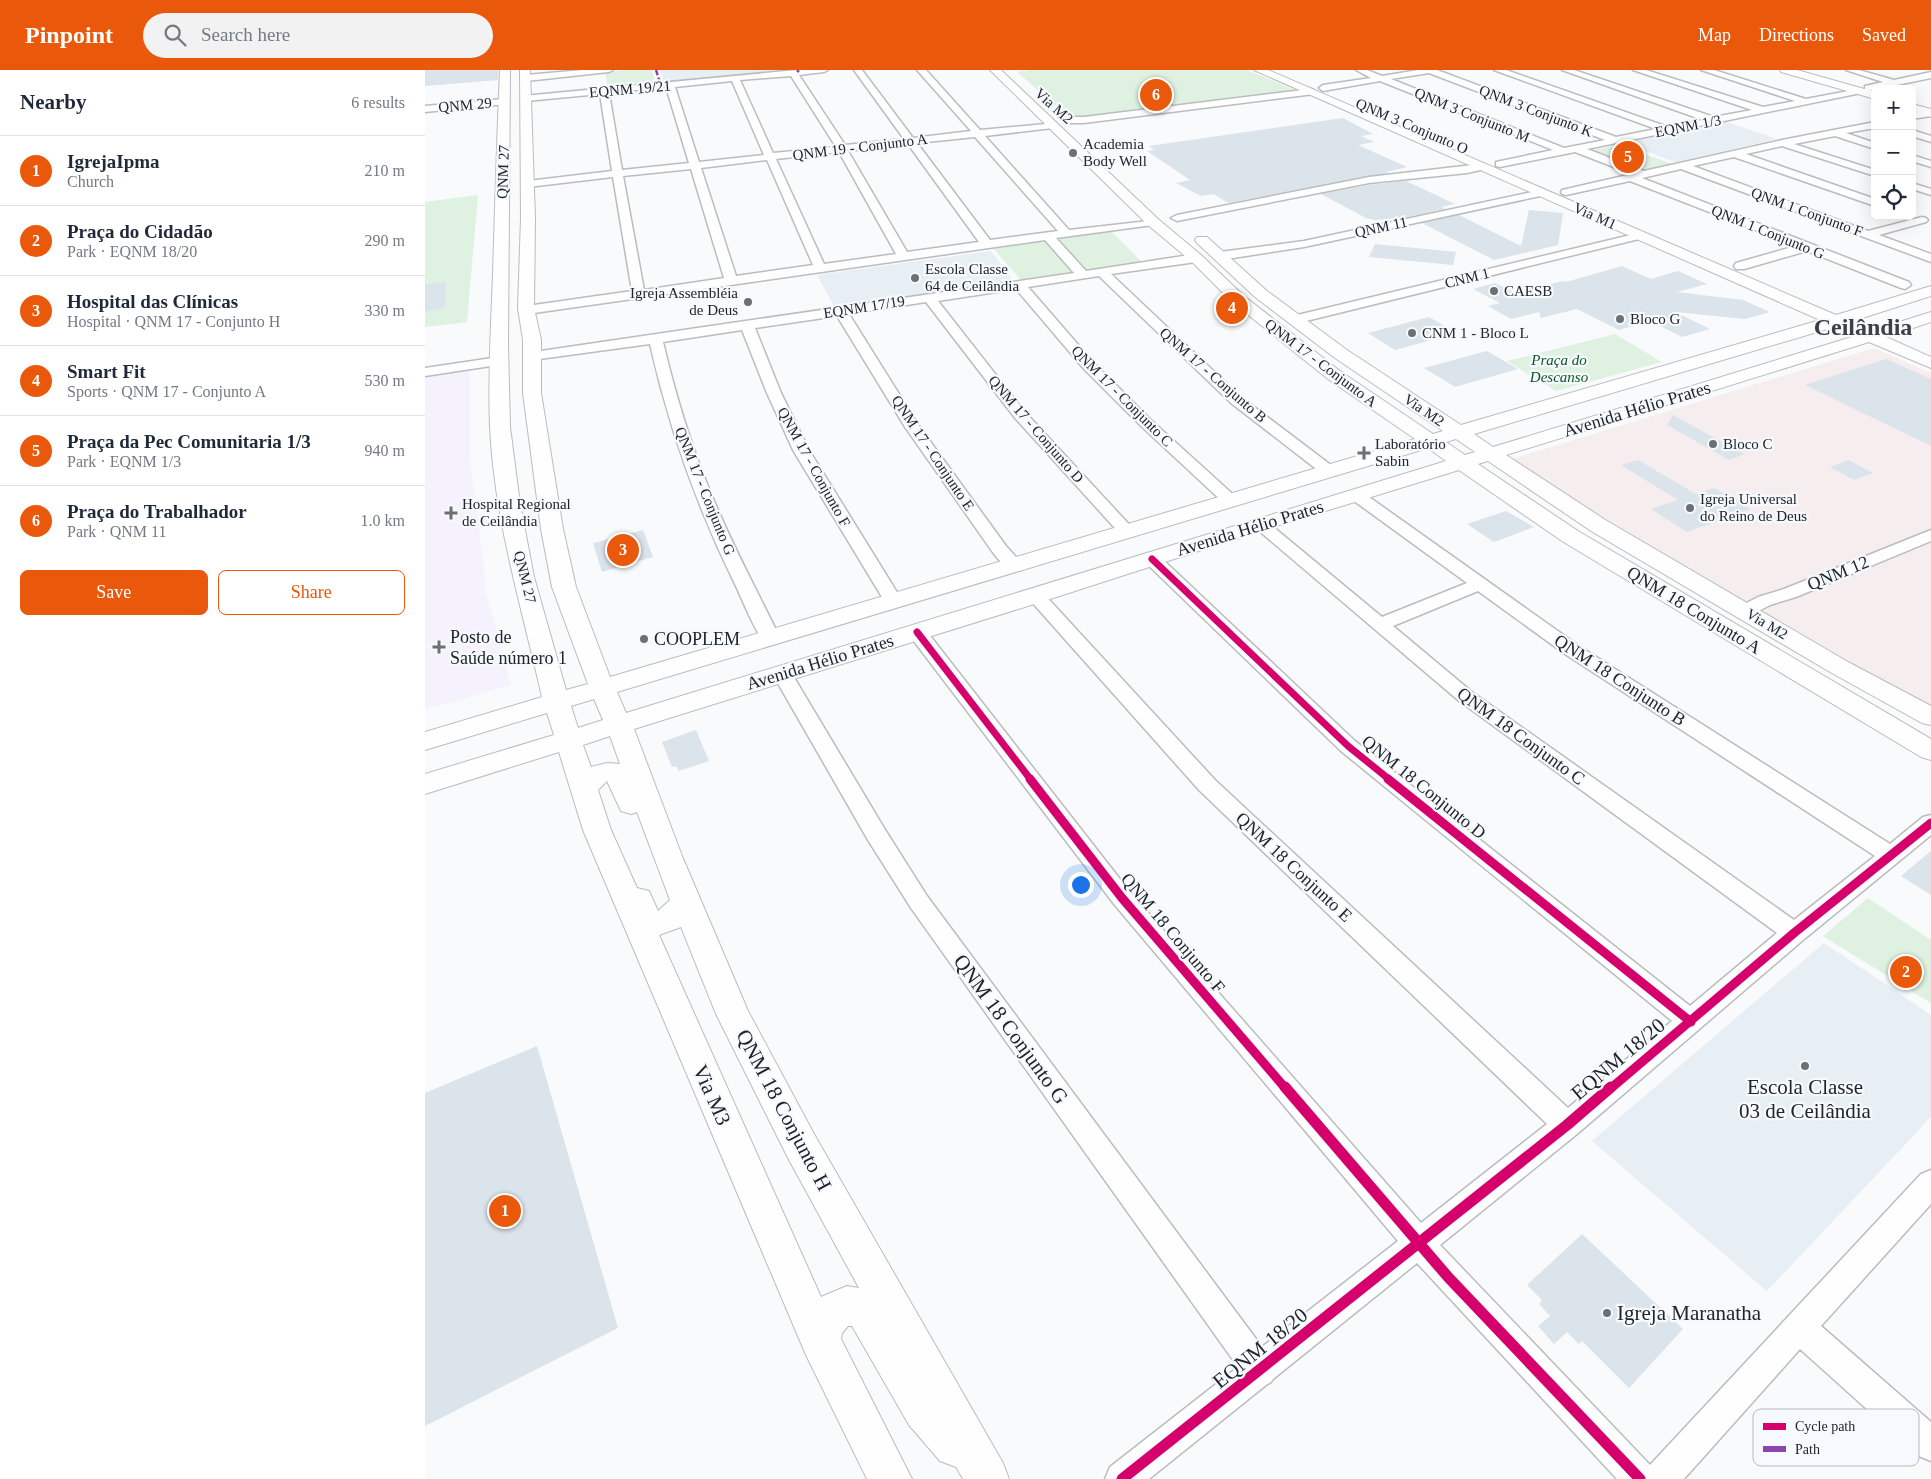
<!DOCTYPE html>
<meta charset="utf-8">
<style>
:root{--surface:#fff;--page:#f2f2f3;--text:#1f2937;--muted:#747a83;--line:#e0e1e3;--accent:#ea580c}
body{margin:0;font-family:"Times New Roman",serif;background:var(--page);color:var(--text)}
.controls{position:absolute;right:15px;top:15px;display:grid;overflow:hidden;border-radius:8px;box-shadow:0 5px 20px #0002}
.controls button{width:45px;height:45px;display:grid;place-items:center;padding:0;border:0;border-bottom:1px solid var(--line);background:var(--surface);color:var(--text);font:25px sans-serif}
.you{position:absolute;left:655px;top:814px;width:18px;height:18px;margin:-12px;border:4px solid #fff;border-radius:50%;background:#1a73e8;box-shadow:0 0 0 8px #1a73e833}
.badge{display:grid;place-items:center;width:32px;height:32px;border-radius:50%;background:var(--accent);color:#fff;font-size:16px;font-weight:700}
.pin{position:absolute;translate:-50% -50%;border:2px solid #fff;box-shadow:0 1px 5px #0006}
.list{margin:0;padding:0;list-style:none}
h2{display:flex;justify-content:space-between;align-items:center;height:65px;margin:0;padding:0 20px;font-size:21px}
h2 small{font-size:16px;font-weight:400;color:var(--muted)}
.list li{display:grid;grid-template-columns:32px 1fr auto;gap:15px;align-items:center;box-sizing:border-box;height:70px;padding:0 20px;border-top:1px solid var(--line)}
.list b{display:block;font-size:19px;white-space:nowrap}
.list p{margin:0;font-size:16px;white-space:nowrap;color:var(--muted)}
.list em{font-size:16px;font-style:normal;color:var(--muted)}
.actions{display:flex;gap:10px;padding:15px 20px}
.actions a{flex:1;padding:11px 0;border:1px solid var(--accent);border-radius:8px;text-align:center;font-size:18px;color:var(--accent)}
.actions .main{background:var(--accent);color:#fff}
.icon{flex:none;width:28px;height:28px;fill:none;stroke:currentColor;stroke-width:2;stroke-linecap:round;stroke-linejoin:round}
.map{position:relative;flex:none;width:1506px;height:1409px;overflow:hidden}
header{display:flex;align-items:center;gap:30px;box-sizing:border-box;height:70px;padding:0 25px;background:var(--accent);color:#fff}
header strong{font-size:24px}
nav{display:flex;gap:28px;margin-inline-start:auto;font-size:18px}
.search{width:350px;height:45px;background:var(--page);display:flex;align-items:center;gap:12px;box-sizing:border-box;padding:0 18px;border-radius:28px;color:var(--muted);font-size:19px}
main{display:flex}
aside{flex:1;background:var(--surface)}
.map>svg:first-child{display:block}
</style>
<header>
<strong>Pinpoint</strong>
<div class="search"><svg class="icon" aria-label="search" viewBox="0 0 24 24"><circle cx="10" cy="10" r="6"/><path d="M15 15l6 6"/></svg>Search here</div>
<nav><a>Map</a><a>Directions</a><a>Saved</a></nav>
</header>
<main>
<aside>
<h2>Nearby<small>6 results</small></h2>
<ul class="list">
<li><span class="badge">1</span><div><b>IgrejaIpma</b><p>Church</p></div><em>210 m</em></li>
<li><span class="badge">2</span><div><b>Praça do Cidadão</b><p>Park · EQNM 18/20</p></div><em>290 m</em></li>
<li><span class="badge">3</span><div><b>Hospital das Clínicas</b><p>Hospital · QNM 17 - Conjunto H</p></div><em>330 m</em></li>
<li><span class="badge">4</span><div><b>Smart Fit</b><p>Sports · QNM 17 - Conjunto A</p></div><em>530 m</em></li>
<li><span class="badge">5</span><div><b>Praça da Pec Comunitaria 1/3</b><p>Park · EQNM 1/3</p></div><em>940 m</em></li>
<li><span class="badge">6</span><div><b>Praça do Trabalhador</b><p>Park · QNM 11</p></div><em>1.0 km</em></li>
</ul>
<div class="actions"><a class="main">Save</a><a>Share</a></div>
</aside>
<div class="map">
<svg width="1506" height="1409" viewBox="0 0 1506 1409">
<rect width="100%" height="100%" fill="#f8fafc"/>
<polygon fill="#f6eeee" points="1449,278 1506,303 1506,639 1365,562 1182,454 1087,389"/>
<g fill="#e7eef4">
<polygon points="235,0 366,0 367,1 239,13"/>
<polygon points="1302,52 1352,69 1250,92 1199,73"/>
<polygon points="566,181 588,211 410,238 392,205"/>
<polygon points="1399,873 1506,945 1506,1047 1342,1221 1167,1071"/>
</g>
<polygon fill="#f5f2fd" points="45,300 45,389 61,513 59,514 86,615 0,640 0,307"/>
<g fill="#dff2e2">
<polygon points="206,0 227,0 231,15 183,20 180,2"/>
<polygon points="605,0 822,0 868,19 866,21 646,49 592,2"/>
<polygon points="1195,75 1250,95 1220,102 1163,81"/>
<polygon points="53,125 42,252 0,257 0,132"/>
<polygon points="686,161 718,193 596,210 567,177"/>
<polygon points="1190,264 1237,292 1131,321 1082,291"/>
<polygon points="1443,828 1506,870 1506,933 1398,866"/>
</g>
<g fill="#dbe3eb">
<polygon points="0,0 73,0 73,10 0,16"/>
<polygon points="918,48 948,64 936,66 949,72 933,75 982,97 961,102 964,103 804,133 788,124 776,126 751,113 765,110 722,81 729,80 724,76"/>
<polygon points="981,111 1030,134 1016,137 1020,139 983,147 950,150 941,148 896,124 944,115"/>
<polygon points="1104,140 1138,143 1133,175 1069,190 997,153 1034,145 1096,176"/>
<polygon points="950,174 1031,182 1028,195 944,187"/>
<polygon points="1197,196 1226,209 1253,201 1282,214 1252,222 1318,230 1345,242 1320,249 1250,242 1285,259 1257,267 1226,251 1194,260 1152,239 1116,248 1114,242 1086,249 1063,236 1075,233 1048,219 1070,213 1090,223 1138,211 1141,212"/>
<polygon points="21,212 20,238 0,242 0,214"/>
<polygon points="1004,247 1032,263 970,280 943,263"/>
<polygon points="1062,281 1093,299 1030,317 999,298"/>
<polygon points="1461,289 1506,309 1506,376 1380,315"/>
<polygon points="1248,345 1286,366 1320,384 1304,390 1242,355"/>
<polygon points="1213,390 1271,424 1289,418 1326,439 1262,462 1226,439 1253,430 1196,395"/>
<polygon points="1423,390 1448,403 1429,410 1405,397"/>
<polygon points="1081,441 1109,457 1069,472 1042,454"/>
<polygon points="218,460 228,487 177,502 168,473"/>
<polygon points="271,660 284,691 254,701 251,696 247,697 237,672"/>
<polygon points="1506,781 1506,825 1476,806"/>
<polygon points="112,976 193,1258 0,1356 0,1023"/>
<polygon points="1157,1164 1258,1259 1204,1318 1157,1271 1154,1274 1142,1262 1129,1274 1113,1256 1125,1246 1114,1234 1117,1230 1102,1215"/>
</g>
<g fill="none" stroke-linecap="round" stroke-linejoin="round">
<g stroke="#babcbe" stroke-width="3">
<g id="minor">
<polygon points="158,0 188,0 184,2 101,11 97,8 101,5"/>
<path d="M372,0H403L399,2L374,5L420,75L479,69L429,0H437L488,68L546,61L492,0H501L555,60L631,53V57L628,58L560,66L644,160L732,150L734,152L728,155L631,168L661,201L771,184L775,186L777,188L775,190L771,192L686,204L816,327L911,399L913,402L911,405H899L806,333L674,206L603,217L669,293L726,350L812,428L814,431L812,434H800L716,356L659,299L591,219L513,231L600,342L711,462L709,466H697L590,348L501,232L424,244L494,356L581,476L599,496L596,500C583,503 577,493 569,484L480,357L412,246L330,258L356,323L384,380L478,532L475,536L469,537L463,536L460,532L368,380L342,323L317,260L238,272C250,323 265,373 285,421C305,471 331,519 355,568L353,572L346,574L339,572C327,555 319,533 310,514C272,437 244,358 225,274L107,290L102,289L100,286L102,283L649,203L620,170L102,244L98,243L96,240L98,237L102,236L207,221L188,107L103,117L98,114L103,111L187,101L175,24L101,31L97,28L98,26ZM366,6L411,77L348,83L315,10ZM307,11L339,85L274,92L250,17ZM241,17L264,93L197,100L184,23ZM550,67L633,161L565,170L492,73ZM483,74L554,172L482,182L423,81ZM414,82L471,184L399,194L351,89ZM342,90L388,195L311,206L276,98ZM266,99L299,208L219,220L198,106Z"/>
<path d="M931,0H942L957,6L993,0H1012L1191,67L1231,59L1069,0H1081L1243,57L1278,50L1137,0H1149L1289,47L1327,40L1208,0H1221L1338,37L1370,31L1276,0H1289L1381,29L1434,19V23L1431,24L1162,79L1219,101L1357,70L1450,52V58L1421,63L1450,73V79L1410,66L1369,74L1450,100V106L1357,76L1321,84L1450,129V136L1309,87L1268,96L1443,161L1497,147L1501,148L1503,150L1501,152L1454,165L1506,184V192L1256,99L1217,108L1484,212L1486,215L1480,219L1476,218L1382,181L1319,199H1311L1309,196L1311,193L1371,176L1205,111L1141,125L1137,124L1136,122L1137,120L1207,104L1150,82L1075,97L1071,96V92L1128,80L955,11L898,21L894,18L898,15L946,8ZM1004,3L1180,70L1139,78L966,9Z"/>
<polygon points="1421,0 1434,0 1469,10 1506,2 1506,8 1443,21 1440,20 1440,16 1458,12"/>
<polygon points="886,19 889,20 889,24 659,53 645,53 640,50 645,47 659,47"/>
<polygon points="78,29 82,32 81,34 0,42 0,36"/>
<polygon points="1506,40 1506,46 1487,49 1487,43"/>
<polygon points="1487,60 1506,66 1506,72 1487,66"/>
<polygon points="1487,85 1506,91 1506,97 1487,91"/>
<polygon points="1056,94 1060,95 1060,99 1042,103 944,113 752,151 746,148 752,145 944,107"/>
<polygon points="1487,113 1506,119 1506,125 1487,119"/>
<polygon points="1116,120 1120,121 1121,123 1120,125 879,177 795,190 789,186 795,182 879,171"/>
<polygon points="1214,163 1220,166 1218,168 869,254 863,250 864,247"/>
<polygon points="74,287 79,288 81,291 79,294 0,306 0,298"/>
<path d="M931,420L937,422L1154,576L1465,774L1498,747L1506,745V765L1378,870L1152,1064L1015,1175L1225,1395L1496,1104L1506,1100V1134L1396,1256L1506,1352V1391L1494,1386L1375,1279L1259,1409H1192L992,1193L848,1309L846,1312L841,1315L724,1409H680L685,1397L813,1297L486,838L443,770L347,603L350,599L357,597L364,599L459,758L502,826L837,1277L973,1171L689,834L485,566L483,562L485,558L492,556L499,558L705,822L996,1153L1122,1054L774,720L605,530L602,526L605,522L611,521L617,522L790,710L1143,1038L1247,951L916,681L721,493L718,489L721,485L727,484L733,485L930,671L1265,936L1352,863L1033,630L826,454L828,450H840L957,547L1042,513L925,428L923,425L925,422ZM1053,521L1140,584L1450,786L1369,850L1047,622L968,556Z"/>
<polygon points="1506,460 1506,471 1371,527 1345,535 1326,545 1320,546 1314,545 1311,541 1314,537 1333,527 1359,519"/>
</g>
</g>
<g stroke="#babcbe" stroke-width="2">
<g id="major">
<path d="M75,0H85L83,274L85,357L95,434L109,507L141,620L163,614L127,517L116,459L98,323V270L93,238L96,148L95,0H105L110,148L109,238L116,270V323L138,459L151,517L185,607L990,369L903,309L807,232L766,191L723,155L565,0H576L733,149L776,185L819,226L915,301L1008,364L1018,361L910,288L830,227L772,173L770,170L772,167H782L842,221L922,280L1036,355L1395,250L829,0H843L1411,245L1506,216V226L1425,252L1446,261L1506,242V252L1461,267L1506,287V298L1444,272L1081,385L1182,451L1423,592L1506,636V655L1497,653L1405,602L1166,461L1063,391L1053,394L1153,461L1506,669V690L1496,687L1137,471L1034,400L842,459L619,531L209,659L257,786L323,941L389,1064L578,1393L584,1409H538L531,1397L515,1391L484,1355L427,1256H423L417,1263L416,1269L487,1409H442L381,1285L158,760L134,682L0,724V704L129,665L122,643L0,680V662L117,627C97,538 69,449 65,356C63,306 66,255 68,205C70,136 72,68 75,0ZM1409,257L1430,266L1068,377L1049,364ZM1031,369L1050,382L1040,385L1021,372ZM1003,378L1021,391L201,643L192,622ZM169,629L178,650L153,658L146,636ZM185,666L195,694L182,693L166,697L158,675ZM182,711L196,741L206,744L212,742L245,830L233,841L224,821L212,818L186,760L173,720ZM256,857L291,944L363,1088L434,1218L422,1216L396,1227L234,865Z"/>
<polygon points="1355,0 1372,0 1450,22 1450,29 1356,2"/>
<polygon points="1487,34 1506,39 1506,47 1487,41"/>
</g>
</g>
<use href="#minor" fill="#fefeff" fill-rule="evenodd"/>
<use href="#major" fill="#fefeff" fill-rule="evenodd"/>
<g stroke="#8e44ad" stroke-width="2.5" stroke-dasharray="5.5 2.5" stroke-linecap="butt">
<polyline points="231,0 236,16"/>
<polyline points="372,0 374,2"/>
</g>
<g stroke="#f6fafe" stroke-width="9">
<g id="cycleway-far2">
<polyline points="727,489 923,676 965,710"/>
<polyline points="492,562 606,710"/>
</g>
</g>
<g stroke="#f6fafe" stroke-width="12">
<g id="cycleway-far1">
<polyline points="605,709 697,828 861,1019"/>
<polyline points="963,709 1266,952"/>
<polyline points="1185,1019 1369,863 1506,753"/>
</g>
</g>
<g stroke="#f6fafe" stroke-width="14">
<g id="cycleway">
<polyline points="860,1017 1023,1207 1215,1409"/>
<polyline points="697,1409 1142,1055 1186,1017"/>
</g>
</g>
<use href="#cycleway-far2" stroke="#d6006c" stroke-width="7"/>
<use href="#cycleway-far1" stroke="#d6006c" stroke-width="9"/>
<use href="#cycleway" stroke="#d6006c" stroke-width="11"/>
</g>
<g fill="#6d7072" stroke="#f6fafe" stroke-width="2">
<circle cx="648" cy="83" r="5"/>
<circle cx="490" cy="208" r="5"/>
<circle cx="1069" cy="221" r="5"/>
<circle cx="323" cy="232" r="5"/>
<circle cx="1195" cy="249" r="5"/>
<circle cx="987" cy="263" r="5"/>
<circle cx="1288" cy="374" r="5"/>
<path d="M936.5 375.5h5v5h5v5h-5v5h-5v-5h-5v-5h5z"/>
<circle cx="1265" cy="438" r="5"/>
<path d="M23.5 435.5h5v5h5v5h-5v5h-5v-5h-5v-5h5z"/>
<circle cx="219" cy="569" r="5"/>
<path d="M11.5 569.5h5v5h5v5h-5v5h-5v-5h-5v-5h5z"/>
<circle cx="1380" cy="996" r="5"/>
<circle cx="1182" cy="1243" r="5"/>
</g>
<g text-anchor="middle" stroke-width="4.5" stroke-linejoin="round" paint-order="stroke">
<g font-size="15" fill="#222527" stroke="#f6fafe">
<text transform="translate(205 19) rotate(-5)" y="5">EQNM 19/21</text>
<text transform="translate(40 35) rotate(-5)" y="5">QNM 29</text>
<text transform="translate(629 36) rotate(42)" y="5">Via M2</text>
<text transform="translate(1111 41) rotate(21)" y="5">QNM 3 Conjunto K</text>
<text transform="translate(1047 45) rotate(22)" y="5">QNM 3 Conjunto M</text>
<text transform="translate(987 56) rotate(23)" y="5">QNM 3 Conjunto O</text>
<text transform="translate(1263 56) rotate(-11)" y="5">EQNM 1/3</text>
<text transform="translate(435 77) rotate(-7)" y="5">QNM 19 - Conjunto A</text>
<text transform="translate(78 102) rotate(-88)" y="5">QNM 27</text>
<text transform="translate(1382 142) rotate(20)" y="5">QNM 1 Conjunto F</text>
<text transform="translate(1170 146) rotate(24)" y="5">Via M1</text>
<text transform="translate(956 157) rotate(-12)" y="5">QNM 11</text>
<text transform="translate(1343 162) rotate(22)" y="5">QNM 1 Conjunto G</text>
<text transform="translate(1042 208) rotate(-14)" y="5">CNM 1</text>
<text transform="translate(439 237) rotate(-9)" y="5">EQNM 17/19</text>
<text transform="translate(896 293) rotate(37)" y="5">QNM 17 - Conjunto A</text>
<text transform="translate(788 305) rotate(41)" y="5">QNM 17 - Conjunto B</text>
<text transform="translate(697 326) rotate(45)" y="5">QNM 17 - Conjunto C</text>
<text transform="translate(999 340) rotate(34)" y="5">Via M2</text>
<text transform="translate(611 359) rotate(49)" y="5">QNM 17 - Conjunto D</text>
<text transform="translate(508 383) rotate(56)" y="5">QNM 17 - Conjunto E</text>
<text transform="translate(389 397) rotate(61)" y="5">QNM 17 - Conjunto F</text>
<text transform="translate(280 421) rotate(68)" y="5">QNM 17 - Conjunto G</text>
<text transform="translate(100 507) rotate(76)" y="5">QNM 27</text>
<text transform="translate(1342 554) rotate(31)" y="5">Via M2</text>
</g>
<g font-size="15" fill="#222527" stroke="#f6fafe" text-anchor="start">
<text x="658" y="79">Academia<tspan x="658" dy="17">Body Well</tspan></text>
<text x="500" y="204">Escola Classe<tspan x="500" dy="17">64 de Ceilândia</tspan></text>
<text x="1079" y="226">CAESB</text>
<text x="313" y="228" text-anchor="end">Igreja Assembléia<tspan x="313" dy="17">de Deus</tspan></text>
<text x="1205" y="254">Bloco G</text>
<text x="997" y="268">CNM 1 - Bloco L</text>
<text x="950" y="379">Laboratório<tspan x="950" dy="17">Sabin</tspan></text>
<text x="1298" y="379">Bloco C</text>
<text x="1275" y="434">Igreja Universal<tspan x="1275" dy="17">do Reino de Deus</tspan></text>
<text x="37" y="439">Hospital Regional<tspan x="37" dy="17">de Ceilândia</tspan></text>
</g>
<g font-size="15" font-style="italic" fill="#0d561f" stroke="#f6fafe">
<text x="1134" y="295">Praça do<tspan x="1134" dy="17">Descanso</tspan></text>
</g>
<g font-size="18" fill="#222527" stroke="#f6fafe">
<text transform="translate(1212 339) rotate(-17)" y="6">Avenida Hélio Prates</text>
<text transform="translate(825 458) rotate(-17)" y="6">Avenida Hélio Prates</text>
<text transform="translate(1413 503) rotate(-22)" y="6">QNM 12</text>
<text transform="translate(1269 540) rotate(31)" y="6">QNM 18 Conjunto A</text>
<text transform="translate(395 592) rotate(-17)" y="6">Avenida Hélio Prates</text>
<text transform="translate(1195 610) rotate(33)" y="6">QNM 18 Conjunto B</text>
<text transform="translate(1096 666) rotate(36)" y="6">QNM 18 Conjunto C</text>
<text transform="translate(999 717) rotate(39)" y="6">QNM 18 Conjunto D</text>
<text transform="translate(869 797) rotate(43)" y="6">QNM 18 Conjunto E</text>
<text transform="translate(748 863) rotate(50)" y="6">QNM 18 Conjunto F</text>
</g>
<g font-size="18" fill="#222527" stroke="#f6fafe" text-anchor="start">
<text x="25" y="573">Posto de<tspan x="25" dy="21">Saúde número 1</tspan></text>
<text x="229" y="575">COOPLEM</text>
</g>
<g font-size="21" fill="#222527" stroke="#f6fafe">
<text transform="translate(586 959) rotate(54)" y="7">QNM 18 Conjunto G</text>
<text transform="translate(1193 989) rotate(-40)" y="7">EQNM 18/20</text>
<text transform="translate(287 1025) rotate(66)" y="7">Via M3</text>
<text transform="translate(359 1040) rotate(62)" y="7">QNM 18 Conjunto H</text>
<text transform="translate(835 1278) rotate(-39)" y="7">EQNM 18/20</text>
</g>
<g font-size="21" fill="#222527" stroke="#f6fafe">
<text x="1380" y="1024">Escola Classe<tspan x="1380" dy="24">03 de Ceilândia</tspan></text>
<text x="1192" y="1250" text-anchor="start">Igreja Maranatha</text>
</g>
<g font-size="24" font-weight="bold" fill="#3a4045" stroke="#f6fafe">
<text x="1438" y="265">Ceilândia</text>
</g>
</g>
<rect x="1328" y="1339" width="166" height="57" rx="8" fill="#f6fafe" stroke="#b6babe" stroke-width="1"/>
<rect x="1338" y="1353" width="23" height="7" fill="#d6006c"/>
<rect x="1338" y="1376" width="23" height="6" fill="#8e44ad"/>
<g font-size="14" fill="#222527">
<text x="1370" y="1361">Cycle path</text>
<text x="1370" y="1384">Path</text>
</g>
</svg>
<div class="controls">
<button>+</button>
<button>−</button>
<button><svg class="icon" aria-label="locate" viewBox="0 0 24 24"><circle cx="12" cy="12" r="6"/><path d="M12 2v4M12 18v4M2 12h4M18 12h4"/></svg></button>
</div>
<div class="you"></div>
<div class="pin badge" style="left:80px;top:1141px">1</div>
<div class="pin badge" style="left:1481px;top:902px">2</div>
<div class="pin badge" style="left:198px;top:480px">3</div>
<div class="pin badge" style="left:807px;top:238px">4</div>
<div class="pin badge" style="left:1203px;top:87px">5</div>
<div class="pin badge" style="left:731px;top:25px">6</div>
</div>
</main>
